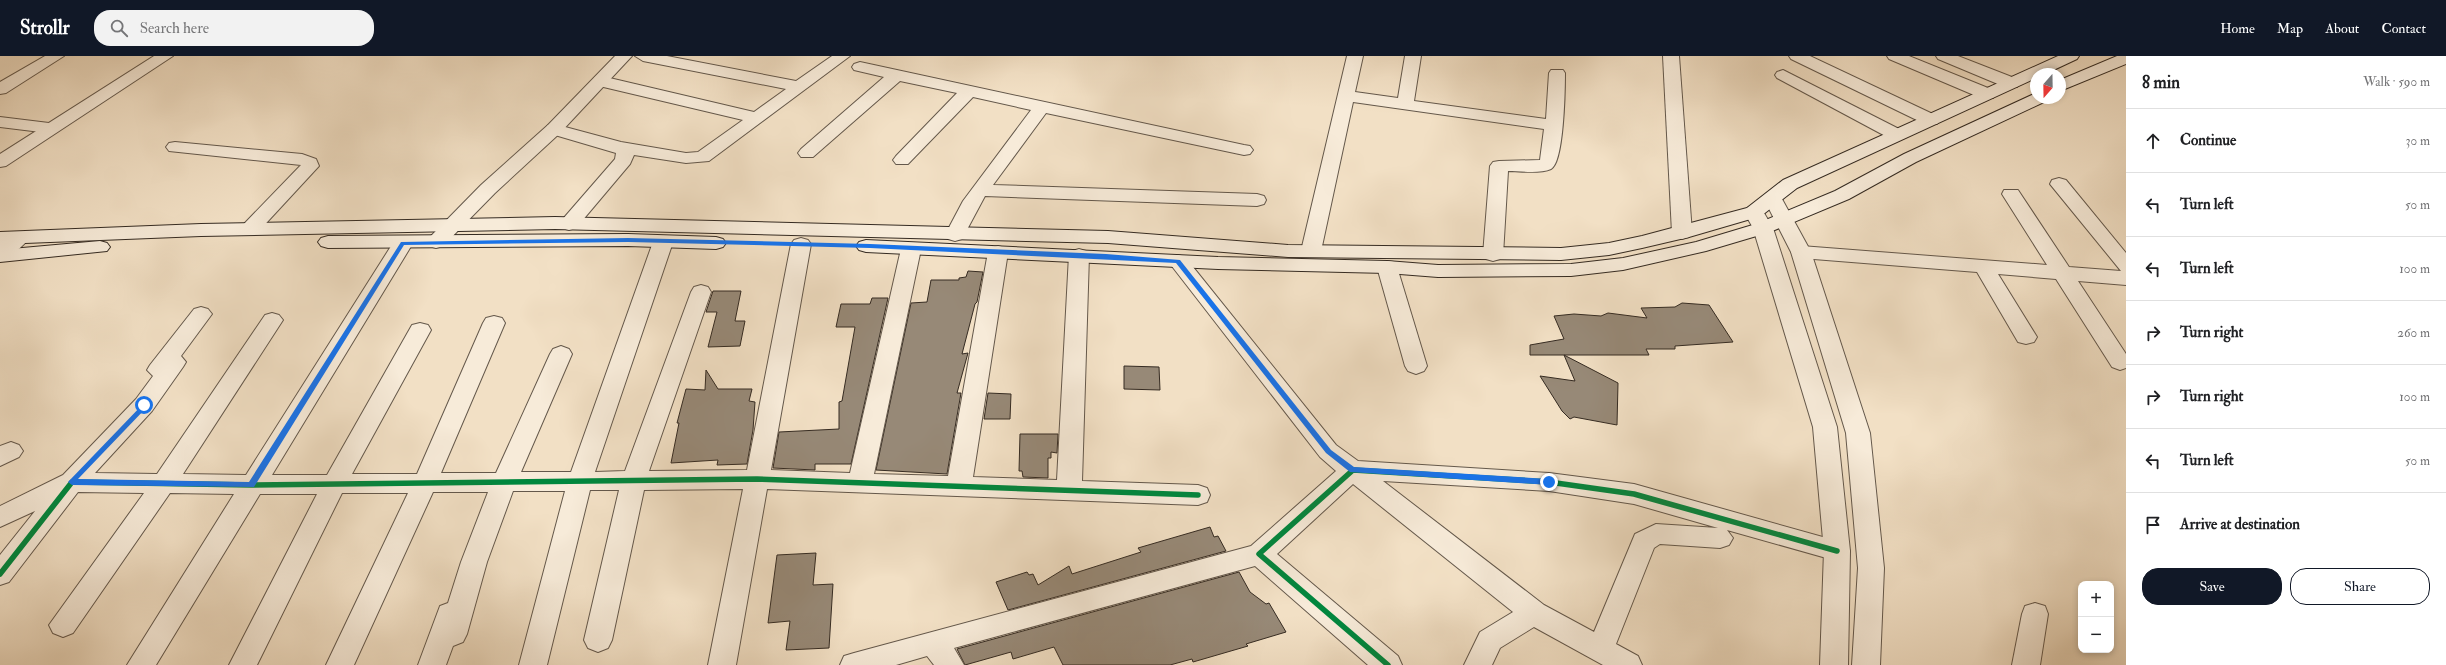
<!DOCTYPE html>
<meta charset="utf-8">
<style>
:root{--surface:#fff;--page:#f2f2f2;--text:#202124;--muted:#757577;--line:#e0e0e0;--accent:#111827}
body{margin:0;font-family:"IM FELL Double Pica",serif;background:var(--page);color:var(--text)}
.controls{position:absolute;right:12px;bottom:12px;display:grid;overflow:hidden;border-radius:8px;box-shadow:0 2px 6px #0003}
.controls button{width:36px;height:36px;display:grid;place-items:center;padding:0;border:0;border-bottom:1px solid var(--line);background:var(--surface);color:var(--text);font:20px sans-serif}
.compass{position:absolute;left:2030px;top:12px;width:36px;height:36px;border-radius:50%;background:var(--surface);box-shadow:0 2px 6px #0003;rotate:200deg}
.stop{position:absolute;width:12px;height:12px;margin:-9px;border:3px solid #1a73e8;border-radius:50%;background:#fff}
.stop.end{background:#1a73e8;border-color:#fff;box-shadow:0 1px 4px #0008}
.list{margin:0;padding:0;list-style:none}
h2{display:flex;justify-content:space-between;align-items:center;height:52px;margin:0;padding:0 16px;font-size:17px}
h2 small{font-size:13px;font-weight:400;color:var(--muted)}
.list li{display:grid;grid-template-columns:26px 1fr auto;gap:12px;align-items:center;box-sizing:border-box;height:64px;padding:0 16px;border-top:1px solid var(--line)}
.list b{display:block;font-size:15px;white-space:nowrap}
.list em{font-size:13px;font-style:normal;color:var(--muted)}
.actions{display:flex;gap:8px;padding:12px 16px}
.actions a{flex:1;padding:9px 0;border:1px solid var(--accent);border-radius:16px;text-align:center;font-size:14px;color:var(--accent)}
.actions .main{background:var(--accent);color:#fff}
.icon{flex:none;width:22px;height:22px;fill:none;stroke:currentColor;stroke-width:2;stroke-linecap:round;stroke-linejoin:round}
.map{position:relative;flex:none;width:2126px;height:609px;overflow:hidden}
header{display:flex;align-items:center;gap:24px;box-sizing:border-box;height:56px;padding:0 20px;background:var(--accent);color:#fff}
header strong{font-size:19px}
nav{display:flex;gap:22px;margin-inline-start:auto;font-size:14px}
.search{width:280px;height:36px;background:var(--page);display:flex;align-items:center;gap:10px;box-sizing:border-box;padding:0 14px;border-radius:16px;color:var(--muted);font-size:15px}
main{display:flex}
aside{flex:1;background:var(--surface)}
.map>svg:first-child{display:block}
</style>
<header>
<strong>Strollr</strong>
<div class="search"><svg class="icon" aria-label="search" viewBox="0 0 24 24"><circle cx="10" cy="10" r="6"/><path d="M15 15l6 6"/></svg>Search here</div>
<nav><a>Home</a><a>Map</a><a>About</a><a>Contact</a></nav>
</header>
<main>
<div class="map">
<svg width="2126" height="609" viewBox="0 0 2126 609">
<rect width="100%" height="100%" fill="#f2e0c5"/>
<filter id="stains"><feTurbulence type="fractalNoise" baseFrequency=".005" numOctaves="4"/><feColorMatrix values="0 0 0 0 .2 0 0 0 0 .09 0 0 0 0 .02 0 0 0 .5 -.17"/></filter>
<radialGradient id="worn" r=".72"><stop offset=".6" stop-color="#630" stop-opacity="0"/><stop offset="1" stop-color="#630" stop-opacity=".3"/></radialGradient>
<g fill="#978977" stroke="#352b22">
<polygon points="968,215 983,216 977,246 975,248 962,298 968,297 957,337 961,337 947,418 876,414 911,247 927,246 931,224 959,224 959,222 966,221"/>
<polygon points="713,235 741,235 735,265 745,265 740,290 708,291 717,256 706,256"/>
<polygon points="872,242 888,242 851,408 815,408 815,414 773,412 779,376 839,373 839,346 842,345 855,271 836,271 841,248 870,248"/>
<polygon points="1682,247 1709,249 1733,286 1675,290 1675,293 1646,293 1649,299 1530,299 1530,289 1564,283 1554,260 1574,258 1601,260 1608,257 1647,262 1641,252 1675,251"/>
<polygon points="1564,299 1618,327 1617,369 1574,361 1570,363 1562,355 1540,320 1575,325"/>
<polygon points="1124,310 1159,311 1160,334 1124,333"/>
<polygon points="706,314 718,333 752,333 749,345 755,346 753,374 747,408 717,409 718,404 671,407 679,367 677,367 686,333 705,334"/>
<polygon points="988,337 1011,338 1010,363 984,363"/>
<polygon points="1020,378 1058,378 1057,397 1051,396 1051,402 1048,402 1048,422 1023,421 1022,415 1019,415"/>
<polygon points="1210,471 1214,481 1218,480 1226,495 1008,554 996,526 1027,516 1029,519 1033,518 1038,529 1069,510 1072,518 1141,496 1138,492"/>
<polygon points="816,497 813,529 833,528 829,592 786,594 790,565 768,567 777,499"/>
<polygon points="1239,516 1250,536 1266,548 1269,547 1286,576 1246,588 1248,590 1193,606 1192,603 1170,609 1063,609 1054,591 1013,603 1011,596 965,609 957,593"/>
</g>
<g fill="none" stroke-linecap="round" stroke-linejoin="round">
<g stroke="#64584b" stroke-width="2">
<g id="minor">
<polygon points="45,0 64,0 6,37 0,38 0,26"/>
<polygon points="635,0 667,0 796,25 832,0 850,0 709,105 686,107 634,99 630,108 576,172 569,174 562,172 559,168 562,164 615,103 616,97 548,77 545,73 548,69 554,68 621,86 686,97 698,96 743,64 595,29 593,25 595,21 601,20 754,56 786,33 643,5"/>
<path d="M1347,0H1363L1355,36L1398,42L1405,0H1421L1414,45L1546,63L1549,17L1551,14H1563L1565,17C1565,33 1564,107 1551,113C1540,118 1520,115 1508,115L1503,199L1500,203L1493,205L1486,203L1483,199L1490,110L1493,106L1499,105L1540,104L1544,73L1353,46L1321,195L1318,199L1311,201L1304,199L1301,195Z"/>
<polygon points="1663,0 1679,0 1692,177 1689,181 1682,183 1675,181 1672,177"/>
<polygon points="1789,0 1810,0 1937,60 1940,64 1937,68 1925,68 1791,3"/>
<polygon points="1887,0 1909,0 1993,34 1995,38 1993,42 1981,42 1889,3"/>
<polygon points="1936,0 1958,0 2017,23 2019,27 2017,31 2005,31 1938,3"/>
<polygon points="860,6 1244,89 1250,90 1253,94 1250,98 1244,99 1046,57 993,129 1257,138 1264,140 1266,144 1264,148 1257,150 985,140 962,183 955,185 948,183 945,179 963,145 1031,54 973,41 908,108 896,108 893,104 896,100 957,37 900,25 813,101 801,101 798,97 801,93 884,21 854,14 852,11 854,8"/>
<polygon points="1783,14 1903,75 1906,79 1903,83 1891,83 1777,22 1775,19 1777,16"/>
<polygon points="0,61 49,67 55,68 58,72 55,76 49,77 0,71"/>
<polygon points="175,86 302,98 316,103 319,110 257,177 250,179 243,177 240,173 243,169 301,109 169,95 166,91 169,87"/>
<polygon points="2059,122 2066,124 2126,197 2126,229 2078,225 2126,298 2126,312 2120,314 2112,311 2056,223 1998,218 2037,281 2034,286 2026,288 2018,286 1977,216 1801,202 1794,200 1791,196 1794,192 1801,190 2047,209 2002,138 2004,134 2018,134 2069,211 2121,215 2050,128 2052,124"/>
<polygon points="663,180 670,182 673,186 595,416 625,415 691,236 694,231 701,229 708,231 711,236 649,415 747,414 791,188 794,184 801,182 808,184 811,188 771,414 850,417 901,193 904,189 911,187 918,189 921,193 874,418 948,420 988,196 991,192 998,190 1005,192 1008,196 973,421 1057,424 1069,199 1072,195 1079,193 1086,195 1089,199 1082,425 1198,429 1207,432 1210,439 1207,446 1198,449 767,433 736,609 708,609 743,433 644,434 612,584 608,592 598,596 588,592 584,584 619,434 590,434 547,609 519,609 565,435 513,435 487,506 467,578 463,586 453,590 446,609 418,609 437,558 440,550 448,547 461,506 488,436 433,436 354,609 326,609 408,437 342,437 257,609 229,609 317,438 260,438 156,609 127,609 234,438 170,437 73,577 63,581 53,577 49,569 144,437 78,436 9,526 0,529 0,499 35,455 0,471 0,450 63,419 136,343 153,320 147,314 150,309 194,253 201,251 208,253 212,258 181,300 186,306 183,311 152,355 95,417 157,418 265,259 272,257 279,259 283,264 183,418 246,419 393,187 396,183 403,181 410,183 413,187 272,419 327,419 412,269 420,267 428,269 431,274 352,418 417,418 483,267 486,262 494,260 502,262 505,267 441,417 496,417 550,298 553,293 561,290 569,293 572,298 521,416 571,416 653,186 656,182"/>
<path d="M1178,199L1185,201L1336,389L1358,405L1549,417L1634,428L1837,485L1846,488L1850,495L1846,502L1837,505L1727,474L1733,482L1729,489L1720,492L1660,488L1654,492L1616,588L1638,600L1642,609H1603L1534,571L1500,592L1492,609H1464L1480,576L1513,556L1353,428L1277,498L1398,600L1402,609H1368L1255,510L954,592L964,609H934L927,600L896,609H840L844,600L854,597L1251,490L1336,415L1320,401L1171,209L1168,205L1171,201ZM1383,425L1549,435L1634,448L1718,472L1656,468L1635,478L1594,576L1544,549Z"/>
<polygon points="1387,205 1394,206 1397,211 1427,310 1424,315 1416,318 1408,315 1405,310 1377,211 1380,206"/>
<polygon points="11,386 19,389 23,395 19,401 0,410 0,390"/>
<polygon points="2035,547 2045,550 2048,558 2040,609 2012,609 2022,558 2025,550"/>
</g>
</g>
<g stroke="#64584b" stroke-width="2">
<g id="tertiary">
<polygon points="154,0 173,0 6,110 0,111 0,98"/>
<polygon points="615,0 632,0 560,77 495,137 443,190 436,192 429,190 426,186 429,182 481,129 548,69"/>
<polygon points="1773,137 1780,139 1782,143 1811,196 1870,377 1884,512 1880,609 1852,609 1858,512 1846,377 1791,196 1764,143 1766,139"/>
<polygon points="1754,150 1761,152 1773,172 1837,371 1850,495 1848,609 1820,609 1824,495 1813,371 1753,172 1744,156 1747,152"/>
<path d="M19,176L26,178L29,182C23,191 11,200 0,203V187L12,178Z"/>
</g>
</g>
<g stroke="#352b22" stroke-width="2">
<g id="secondary">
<polygon points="2058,0 2079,0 2077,3 2045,18 2036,18 2036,22 1797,132 1761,160 1689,181 1642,192 1609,199 1561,204 1288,201 1108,187 555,173 201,180 0,188 0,176 201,168 555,161 1108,175 1288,189 1561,192 1609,187 1642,180 1747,152 1783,124"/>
<polygon points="2117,0 2126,0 2126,8 2060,35 2060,24"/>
<polygon points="2036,37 2036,42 2046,42 2044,46 1916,106 1849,143 1770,176 1706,195 1623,214 1571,220 1438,221 1387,217 1218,213 866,196 859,194 856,190 859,186 866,184 1218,201 1387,205 1438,209 1571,208 1623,202 1696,186 1756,168 1835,135 1904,98"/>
<polygon points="628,178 716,181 723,183 726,187 723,191 716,193 628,190 328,192 321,190 318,186 321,182 328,180"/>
<polygon points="100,185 107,187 110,191 107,195 0,206 0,194"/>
</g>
</g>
<use href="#minor" fill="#f7ebd9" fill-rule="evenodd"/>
<use href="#tertiary" fill="#f7ebd9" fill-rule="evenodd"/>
<use href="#secondary" fill="#f7ebd9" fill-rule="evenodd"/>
<g stroke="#f7ebd9" stroke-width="8">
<g id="cycleway">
<polyline points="0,518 72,426 251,429 757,423 1198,439"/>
<polyline points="1388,609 1259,498 1353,414 1549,426 1634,438 1837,495"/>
</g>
</g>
<use href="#cycleway" stroke="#00873e" stroke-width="5.5"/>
</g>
<polygon fill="#1a73e8" points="628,182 870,188 1106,198 1180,204 1331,394 1354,411 1549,423 1553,426 1549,429 1350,416 1326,397 1176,207 870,192 628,186 404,189 254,431 72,429 68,426 144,347 148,349 147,351 78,423 249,426 401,186"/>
<rect width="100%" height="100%" filter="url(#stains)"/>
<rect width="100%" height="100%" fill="url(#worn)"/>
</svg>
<div class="controls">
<button>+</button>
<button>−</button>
</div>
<svg class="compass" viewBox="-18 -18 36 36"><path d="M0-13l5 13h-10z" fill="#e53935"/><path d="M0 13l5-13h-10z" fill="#757577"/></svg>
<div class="stop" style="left:144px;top:349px"></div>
<div class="stop end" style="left:1549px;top:426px"></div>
</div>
<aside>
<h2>8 min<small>Walk · 590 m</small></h2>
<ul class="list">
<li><svg class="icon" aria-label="ahead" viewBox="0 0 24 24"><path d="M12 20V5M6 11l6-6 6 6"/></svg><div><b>Continue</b></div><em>30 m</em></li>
<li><svg class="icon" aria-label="left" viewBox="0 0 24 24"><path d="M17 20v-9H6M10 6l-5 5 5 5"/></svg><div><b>Turn left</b></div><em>50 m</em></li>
<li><svg class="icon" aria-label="left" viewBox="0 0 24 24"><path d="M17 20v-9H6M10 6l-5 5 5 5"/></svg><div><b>Turn left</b></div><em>100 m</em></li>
<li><svg class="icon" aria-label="right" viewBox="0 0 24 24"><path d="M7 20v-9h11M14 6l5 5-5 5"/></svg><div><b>Turn right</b></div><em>260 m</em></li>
<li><svg class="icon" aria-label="right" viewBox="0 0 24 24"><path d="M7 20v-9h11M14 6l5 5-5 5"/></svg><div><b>Turn right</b></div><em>100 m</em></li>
<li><svg class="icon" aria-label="left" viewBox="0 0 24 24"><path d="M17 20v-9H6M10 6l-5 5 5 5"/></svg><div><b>Turn left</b></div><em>50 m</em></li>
<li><svg class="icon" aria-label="arrive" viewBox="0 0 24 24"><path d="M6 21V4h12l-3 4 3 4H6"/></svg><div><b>Arrive at destination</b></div></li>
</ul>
<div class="actions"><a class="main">Save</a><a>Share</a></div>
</aside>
</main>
